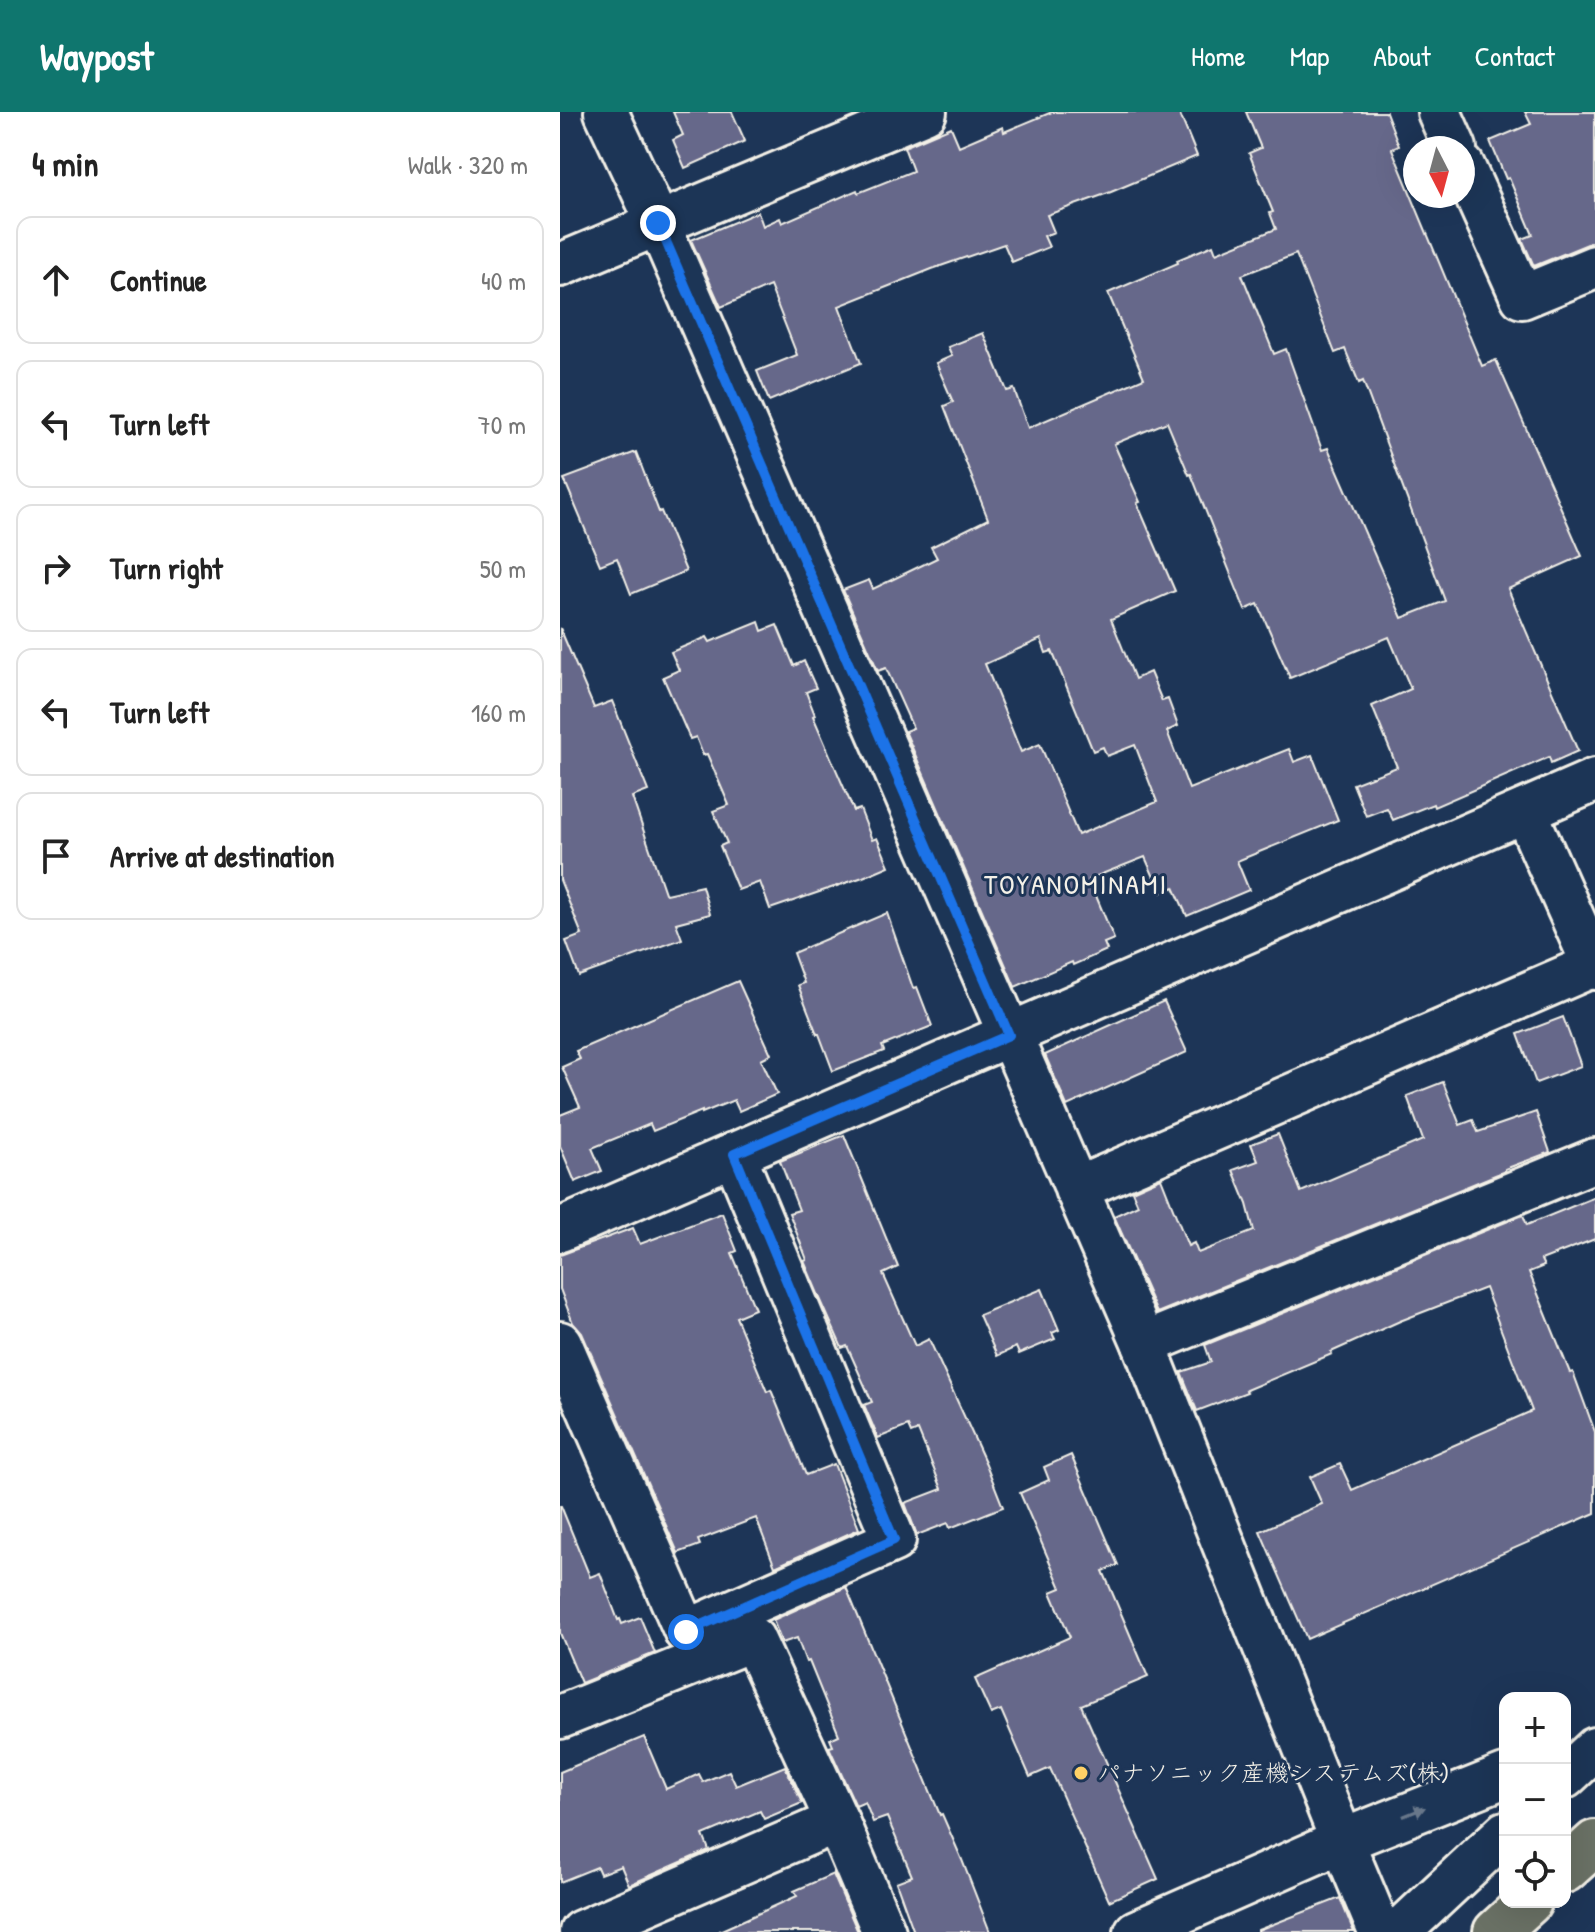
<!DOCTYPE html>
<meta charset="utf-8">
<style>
:root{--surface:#fff;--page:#f6f6f6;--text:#222;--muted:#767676;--line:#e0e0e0;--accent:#0f766e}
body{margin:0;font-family:"Patrick Hand","Klee One",sans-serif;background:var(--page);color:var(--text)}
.controls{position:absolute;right:24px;bottom:24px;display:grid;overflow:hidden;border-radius:16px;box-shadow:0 8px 32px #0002}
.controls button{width:72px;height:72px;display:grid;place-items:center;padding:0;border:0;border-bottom:2px solid var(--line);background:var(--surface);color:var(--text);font:40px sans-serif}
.compass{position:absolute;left:843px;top:24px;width:72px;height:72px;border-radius:50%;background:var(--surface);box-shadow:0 8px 32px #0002;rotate:174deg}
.stop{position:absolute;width:24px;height:24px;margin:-18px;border:6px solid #1a73e8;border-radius:50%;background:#fff}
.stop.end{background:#1a73e8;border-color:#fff;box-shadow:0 2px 8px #0008}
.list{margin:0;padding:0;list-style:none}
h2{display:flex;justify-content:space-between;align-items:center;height:104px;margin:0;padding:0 32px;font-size:34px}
h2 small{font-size:26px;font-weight:400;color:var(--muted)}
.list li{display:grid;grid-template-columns:52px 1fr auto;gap:24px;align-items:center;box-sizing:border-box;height:128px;margin:0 16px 16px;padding:0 16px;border:2px solid var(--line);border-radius:16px}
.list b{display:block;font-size:30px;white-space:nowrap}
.list em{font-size:26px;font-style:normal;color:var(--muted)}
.icon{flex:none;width:44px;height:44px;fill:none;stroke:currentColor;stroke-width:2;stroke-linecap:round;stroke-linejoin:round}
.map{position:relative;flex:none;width:1035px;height:1820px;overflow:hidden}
header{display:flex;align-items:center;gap:48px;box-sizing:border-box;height:112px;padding:0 40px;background:var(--accent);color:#fff}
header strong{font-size:38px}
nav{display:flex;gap:44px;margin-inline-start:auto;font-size:28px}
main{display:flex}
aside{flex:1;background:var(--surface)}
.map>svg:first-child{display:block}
</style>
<header>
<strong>Waypost</strong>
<nav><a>Home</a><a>Map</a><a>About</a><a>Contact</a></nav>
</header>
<main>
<aside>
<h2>4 min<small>Walk · 320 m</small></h2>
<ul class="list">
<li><svg class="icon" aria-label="ahead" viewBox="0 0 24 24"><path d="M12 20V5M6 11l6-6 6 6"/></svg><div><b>Continue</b></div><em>40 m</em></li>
<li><svg class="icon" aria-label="left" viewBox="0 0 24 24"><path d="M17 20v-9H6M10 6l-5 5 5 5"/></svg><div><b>Turn left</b></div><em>70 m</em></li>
<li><svg class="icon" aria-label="right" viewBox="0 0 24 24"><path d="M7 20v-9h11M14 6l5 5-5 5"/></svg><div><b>Turn right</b></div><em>50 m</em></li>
<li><svg class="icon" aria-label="left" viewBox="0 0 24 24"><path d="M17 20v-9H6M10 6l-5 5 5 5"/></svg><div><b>Turn left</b></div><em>160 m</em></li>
<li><svg class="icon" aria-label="arrive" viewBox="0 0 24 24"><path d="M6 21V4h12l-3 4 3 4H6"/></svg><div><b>Arrive at destination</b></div></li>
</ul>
</aside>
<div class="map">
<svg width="1035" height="1820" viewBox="0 0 1035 1820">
<rect width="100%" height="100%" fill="#1d3557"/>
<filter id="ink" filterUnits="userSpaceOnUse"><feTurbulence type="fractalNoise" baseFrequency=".0125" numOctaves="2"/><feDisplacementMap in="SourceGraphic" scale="16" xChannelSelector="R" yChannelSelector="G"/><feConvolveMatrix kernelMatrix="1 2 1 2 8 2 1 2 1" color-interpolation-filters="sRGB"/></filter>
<g filter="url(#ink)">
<g fill="#66678a" stroke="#f4f1e8" stroke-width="2" fill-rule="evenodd">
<polygon points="113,0 172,0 185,29 125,56 113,28 123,23"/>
<polygon points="492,0 619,0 637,44 551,80 487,103 494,120 484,124 489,135 452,150 444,132 372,157 279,194 301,251 209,289 197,259 237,243 210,174 161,195 131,128 198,100 203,114 220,106 222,111 297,78 298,81 353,59 344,35 391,15 399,34 443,15 444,20"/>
<path d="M686,0H826L839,34L832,37L922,254L936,248L1022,444L948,477L1018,639L991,651L989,645L874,695L873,692L833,708L827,696L806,704L793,672L837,655L812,594L851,577L829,525L730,566L698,492L685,498L631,362L629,363L607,310L554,332L580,390L577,391L615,479L551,507L575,567L590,560L602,589L608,587L618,614L607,619L629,677L729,637L734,650L752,643L778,708L677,749L689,778L627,804L614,775L601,781L585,745L529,767L554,827L544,831L547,838L513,853L512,850L455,875L345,619L353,616L326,556L318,559L283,478L309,468L313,477L377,446L371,435L428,407L384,294L393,290L376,251L392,244L388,235L423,221L447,279L454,277L468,316L584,266L548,181L618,151L617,148L653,133L656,141L716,117L710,101L713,100L689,41L701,36ZM736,142L775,241L785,237L799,271L803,269L885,489L842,506L768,336L762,338L726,237L714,242L682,163ZM481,527L486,541L492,539L533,639L543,635L547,644L575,633L597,690L518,723L480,632L461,640L425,552Z"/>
<polygon points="965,0 1035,0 1035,129 974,154 962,127 973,123 949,66 946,67 930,29 971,12"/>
<polygon points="76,340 99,400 101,399 126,459 71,482 57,446 40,453 4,367"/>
<polygon points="199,510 202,519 217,513 234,554 244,549 256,576 246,580 255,603 253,604 294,699 300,697 312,728 317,726 329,754 303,765 210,797 200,770 178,778 160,734 167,731 153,699 169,693 147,642 143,643 136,625 130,627 103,565 119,558 111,540 147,525 150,530"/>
<polygon points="0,516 34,596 52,589 88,679 72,685 105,781 106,782 142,774 150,802 116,811 122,827 19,864 6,829 22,823 0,768"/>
<polygon points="327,801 353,876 357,875 372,914 322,934 324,939 273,959 259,922 257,922 238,873 244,871 233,841"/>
<polygon points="178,869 211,942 201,947 217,982 179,999 174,988 142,1001 142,999 93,1019 90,1012 32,1036 42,1059 15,1070 0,1034 0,1003 20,995 2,955 20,947 16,939"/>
<polygon points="604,889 627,940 507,994 485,943"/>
<polygon points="1003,905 1021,954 976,971 958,922"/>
<polygon points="883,970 900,1013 913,1008 918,1020 976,1000 990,1040 945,1057 945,1059 597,1201 554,1104 578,1093 572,1079 601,1066 628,1134 634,1131 638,1141 694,1119 687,1092 673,1058 698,1049 691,1032 718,1022 741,1080 863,1028 847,984"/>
<polygon points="284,1023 338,1155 323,1162 355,1234 369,1227 426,1352 443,1395 390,1416 388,1411 357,1423 345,1391 382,1377 358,1318 351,1321 348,1314 318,1326 304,1293 312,1290 287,1234 282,1236 258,1182 244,1149 247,1148 229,1101 239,1098 220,1049"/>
<polygon points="1035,1085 1035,1127 981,1148 984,1154 969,1160 1010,1261 1013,1260 1035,1320 1035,1401 747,1527 700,1419 762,1392 750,1365 780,1352 792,1378 972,1299 925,1176 840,1209 771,1240 772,1242 686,1278 687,1280 637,1299 621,1260 651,1250 645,1233 963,1103 967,1113"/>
<polygon points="162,1101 177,1139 172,1141 195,1197 176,1205 207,1280 211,1278 246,1363 274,1352 299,1417 215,1455 196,1406 138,1428 140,1433 118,1441 22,1221 13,1211 0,1177 0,1143 73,1116 80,1132"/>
<polygon points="482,1177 499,1218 492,1221 495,1227 459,1242 456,1235 437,1244 419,1203"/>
<polygon points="511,1343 558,1453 543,1459 588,1565 521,1593 598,1767 549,1789 490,1656 470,1665 441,1598 431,1602 415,1567 510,1525 491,1480 501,1476 460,1381 489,1368 484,1355"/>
<polygon points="0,1394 1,1394 30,1465 40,1461 58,1508 60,1507 62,1512 80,1505 95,1541 21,1571 0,1521"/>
<polygon points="286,1475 380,1703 382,1702 402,1748 430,1820 354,1820 336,1770 352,1764 327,1705 313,1710 305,1690 296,1694 269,1635 273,1634 270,1627 279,1623 249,1549 246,1550 237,1526 222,1531 213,1508"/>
<polygon points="84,1625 106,1677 139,1662 143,1670 169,1659 176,1674 225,1654 242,1691 204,1707 200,1699 143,1723 149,1738 69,1773 61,1754 40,1762 37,1755 0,1770 0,1660"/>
<polygon points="273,1762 298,1820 157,1820 237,1784 234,1779"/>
<polygon points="780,1786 794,1820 698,1820 698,1818"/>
</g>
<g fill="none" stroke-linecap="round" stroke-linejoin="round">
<g stroke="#f4f1e8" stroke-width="48">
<g id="street">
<polyline points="46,0 98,111 584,1232 782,1729 820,1820"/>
<polyline points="879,0 895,36"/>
<polyline points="903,54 962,185 1035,155"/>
<polyline points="0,153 365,0"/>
<polyline points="965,699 1035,856"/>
<polyline points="516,1077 1034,853"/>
<polyline points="0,1118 1035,668"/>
<polyline points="0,1231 126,1520 334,1428 174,1042"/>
<polyline points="584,1232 1035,1048"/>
<polyline points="0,1605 193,1527 277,1709 324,1820"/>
<polyline points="1005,1665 1035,1637"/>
<polyline points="21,1820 277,1709"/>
<polyline points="576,1820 782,1729 945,1664"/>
<polyline points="839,1820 945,1721"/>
</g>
</g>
<g stroke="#f4f1e8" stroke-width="50">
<g id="highway">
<polyline points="1005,1758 1035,1731"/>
<polyline points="936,1820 969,1790"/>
</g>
</g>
<use href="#street" stroke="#1d3557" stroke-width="42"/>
<use href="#highway" stroke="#6b7165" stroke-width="44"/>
</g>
<defs><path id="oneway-solid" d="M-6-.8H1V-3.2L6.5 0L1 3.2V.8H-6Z" transform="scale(2)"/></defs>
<use fill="#68778a" href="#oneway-solid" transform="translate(854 1700) rotate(-22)"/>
</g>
<g fill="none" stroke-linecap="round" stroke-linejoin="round" filter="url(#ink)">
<polyline stroke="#1a73e8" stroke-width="10" points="98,111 449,923 174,1042 334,1428 126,1520"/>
</g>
<circle fill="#ffd166" stroke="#1d3557" stroke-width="3" cx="521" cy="1661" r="8"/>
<g text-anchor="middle" stroke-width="6" stroke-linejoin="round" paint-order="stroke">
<g font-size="24" fill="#f4f1e8" stroke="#1d3557" text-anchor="start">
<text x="537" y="1669">パナソニック産機システムズ(株)</text>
</g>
<g font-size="28" letter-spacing="2" fill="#f4f1e8" stroke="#1d3557">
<text x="516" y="782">TOYANOMINAMI</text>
</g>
</g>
</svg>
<div class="controls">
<button>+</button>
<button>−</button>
<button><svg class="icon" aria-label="locate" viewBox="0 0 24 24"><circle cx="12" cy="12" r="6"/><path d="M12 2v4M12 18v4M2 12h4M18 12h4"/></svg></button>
</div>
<svg class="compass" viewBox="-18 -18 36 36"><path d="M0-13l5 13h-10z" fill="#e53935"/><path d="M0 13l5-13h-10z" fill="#767676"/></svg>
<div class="stop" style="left:126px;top:1520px"></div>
<div class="stop end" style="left:98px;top:111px"></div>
</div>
</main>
